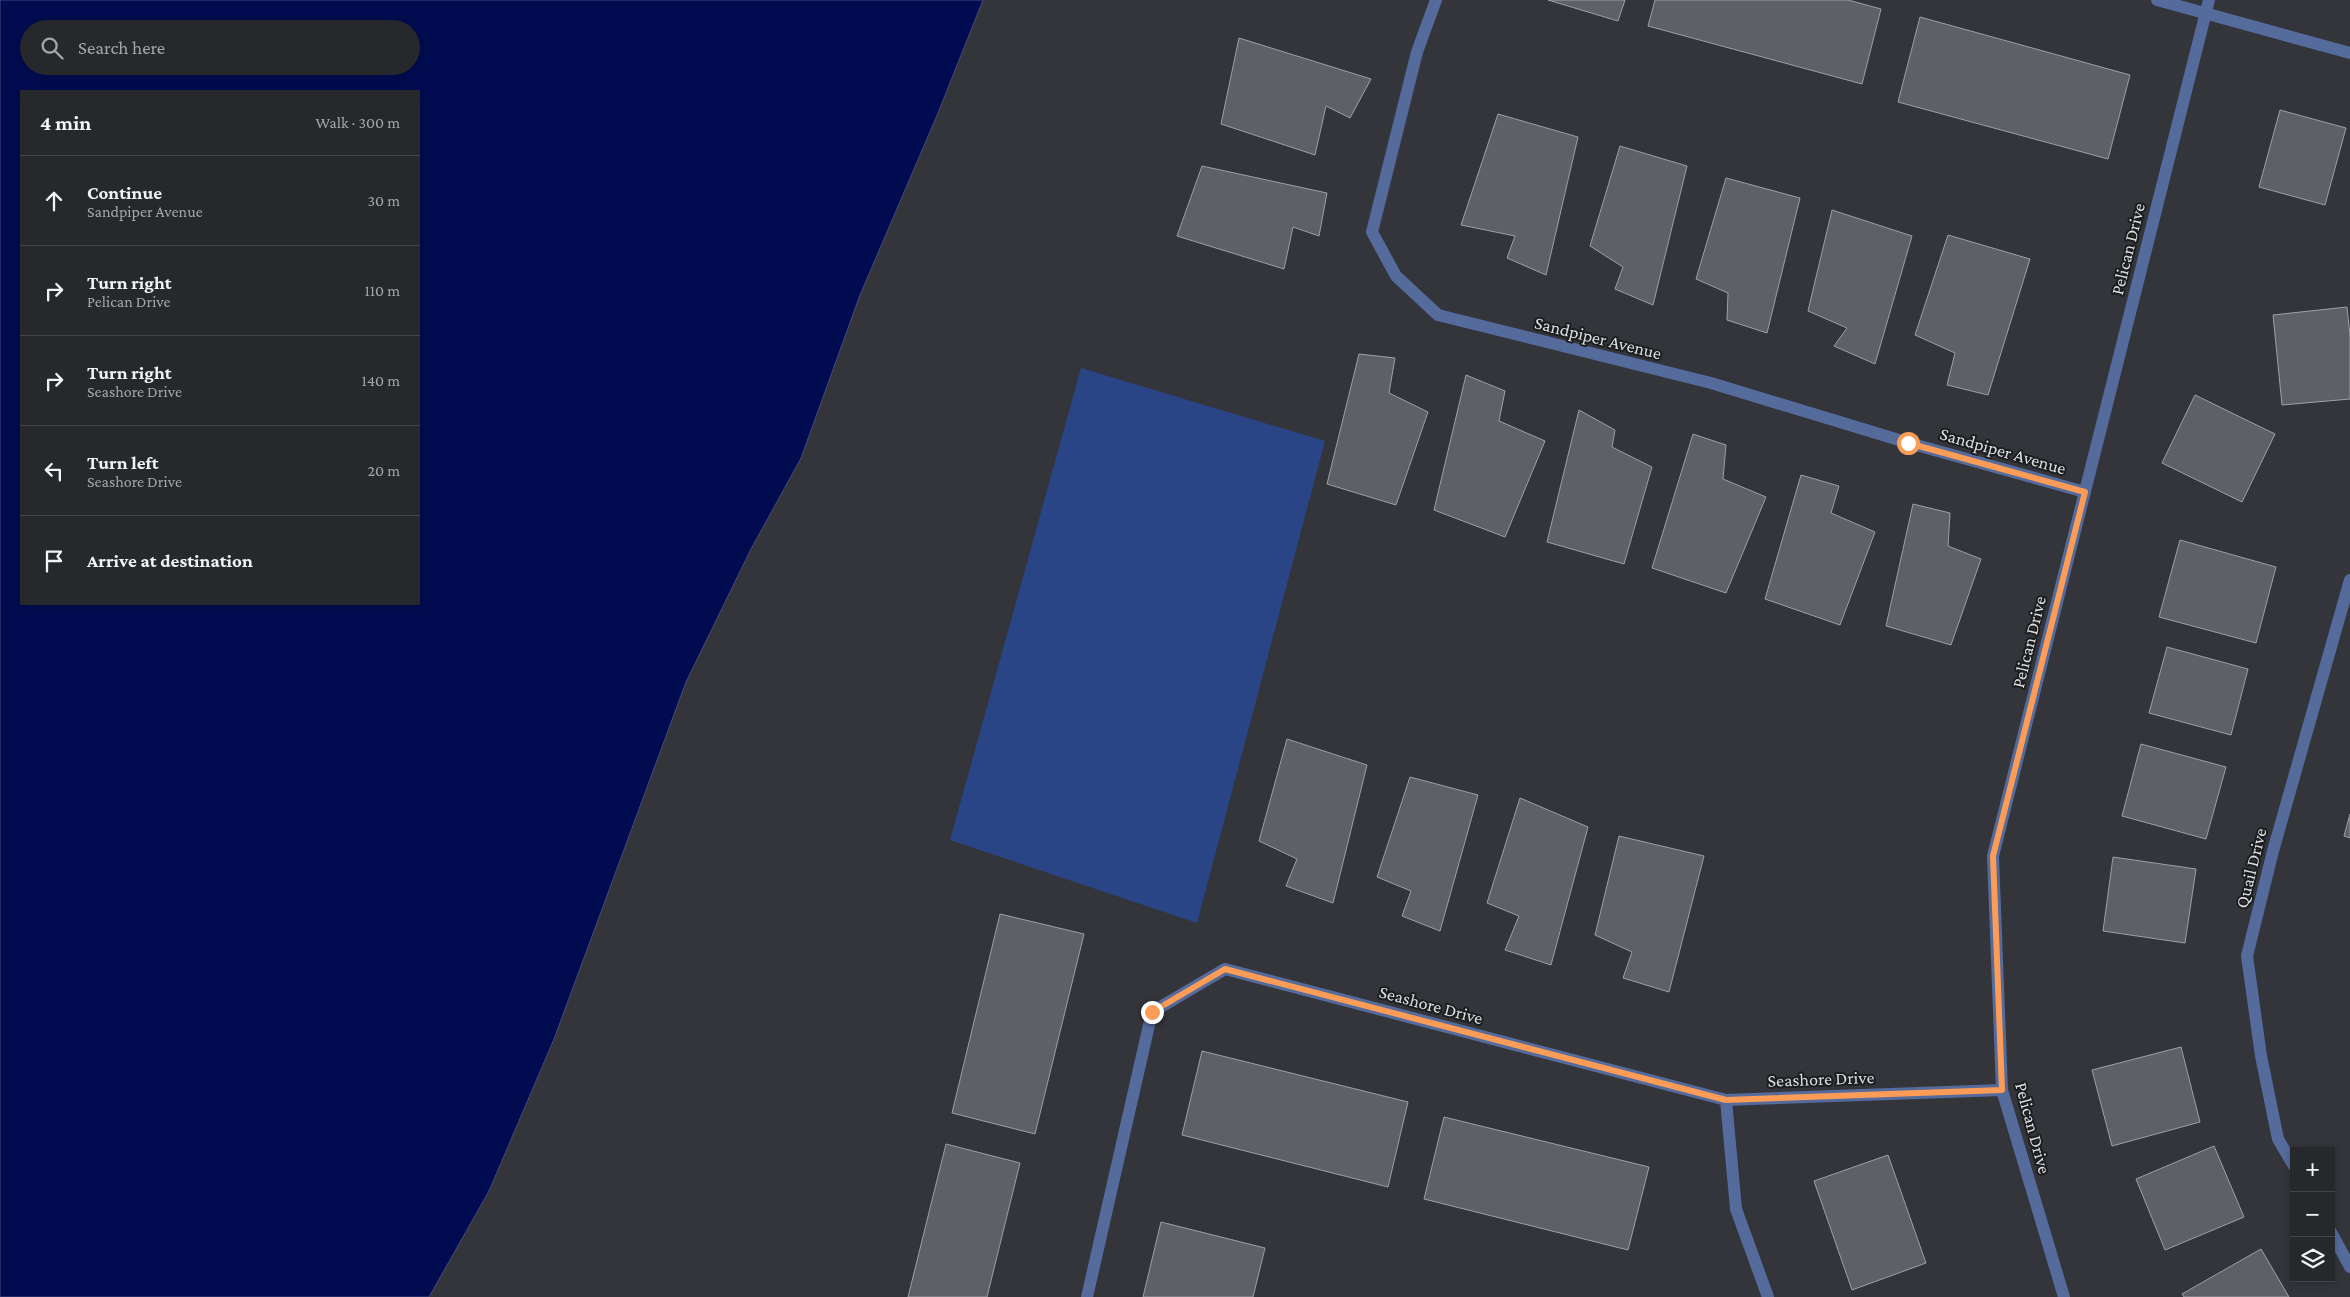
<!DOCTYPE html>
<meta charset="utf-8">
<style>
:root{--surface:#26282c;--page:#2e3034;--text:#f1f3f6;--muted:#a4a6a9;--line:#424448}
body{margin:0;font-family:"Crimson Pro",serif;background:var(--page);color:var(--text)}
.controls{position:absolute;right:15px;bottom:15px;display:grid;overflow:hidden;border-radius:0px;box-shadow:0 2px 8px #0003}
.controls button{width:45px;height:45px;display:grid;place-items:center;padding:0;border:0;border-bottom:1px solid var(--line);background:var(--surface);color:var(--text);font:25px sans-serif}
.stop{position:absolute;width:15px;height:15px;margin:-11px;border:4px solid #fd9c56;border-radius:50%;background:#fff}
.stop.end{background:#fd9c56;border-color:#fff;box-shadow:0 1px 5px #0008}
.list{margin:0;padding:0;list-style:none}
h2{display:flex;justify-content:space-between;align-items:center;height:65px;margin:0;padding:0 20px;font-size:21px}
h2 small{font-size:16px;font-weight:400;color:var(--muted)}
.list li{display:grid;grid-template-columns:32px 1fr auto;gap:15px;align-items:center;box-sizing:border-box;height:90px;padding:0 20px;border-top:1px solid var(--line)}
.list b{display:block;font-size:19px;white-space:nowrap}
.list p{margin:0;font-size:16px;white-space:nowrap;color:var(--muted)}
.list em{font-size:16px;font-style:normal;color:var(--muted)}
.icon{flex:none;width:28px;height:28px;fill:none;stroke:currentColor;stroke-width:2;stroke-linecap:round;stroke-linejoin:round}
.map{position:relative;flex:none;width:2350px;height:1297px;overflow:hidden}
.search{position:absolute;background:var(--surface);box-shadow:0 2px 8px #0003;left:20px;top:20px;width:400px;height:55px;display:flex;align-items:center;gap:12px;box-sizing:border-box;padding:0 18px;border-radius:28px;color:var(--muted);font-size:19px}
.panel{position:absolute;background:var(--surface);box-shadow:0 2px 8px #0003;left:20px;top:90px;width:400px;height:515px;border-radius:0px}
.map>svg:first-child{display:block}
</style>
<div class="map">
<svg width="2350" height="1297" viewBox="0 0 2350 1297">
<rect width="100%" height="100%" fill="#33353b"/>
<polygon fill="#294586" points="1081,368 1325,441 1197,923 950,840"/>
<path fill="#010c50" stroke="#434b7c" fill-rule="evenodd" d="M0,0H983L938,113L860,295L801,458L751,549L686,682L554,1039L489,1191L429,1297H0ZM29,29H411V66H29ZM21,91H419V604H21Z"/>
<g fill="#5d6067" stroke="#9da0a7">
<polygon points="1548,0 1625,0 1618,21"/>
<polygon points="1655,0 1848,0 1881,9 1862,84 1648,26"/>
<polygon points="1920,17 2130,75 2108,159 1898,102"/>
<polygon points="1239,38 1371,79 1350,118 1326,106 1315,155 1221,124"/>
<polygon points="2280,110 2346,128 2325,205 2259,187"/>
<polygon points="1498,114 1578,137 1546,275 1507,258 1515,236 1461,225"/>
<polygon points="1620,146 1687,166 1653,305 1615,289 1623,267 1590,246"/>
<polygon points="1202,166 1327,193 1319,236 1293,227 1284,269 1177,236"/>
<polygon points="1726,178 1800,198 1767,333 1727,320 1728,293 1696,279"/>
<polygon points="1832,210 1912,236 1875,364 1834,346 1847,328 1808,311"/>
<polygon points="1948,235 2030,259 1988,395 1947,385 1955,353 1915,335"/>
<polygon points="2347,307 2350,335 2350,399 2282,405 2273,315"/>
<polygon points="1359,354 1395,358 1389,393 1428,412 1396,505 1327,484"/>
<polygon points="1466,375 1505,391 1499,421 1545,441 1505,537 1434,510"/>
<polygon points="2195,395 2275,434 2242,502 2162,463"/>
<polygon points="1579,410 1615,430 1612,447 1652,467 1624,564 1547,542"/>
<polygon points="1693,434 1726,445 1723,479 1766,497 1726,593 1652,568"/>
<polygon points="1801,475 1839,486 1831,513 1875,532 1840,625 1765,599"/>
<polygon points="1913,504 1950,513 1948,546 1981,559 1951,645 1886,626"/>
<polygon points="2180,540 2276,567 2256,643 2159,617"/>
<polygon points="2167,647 2248,669 2231,735 2149,713"/>
<polygon points="1287,739 1367,765 1333,903 1286,886 1297,859 1259,841"/>
<polygon points="2141,744 2226,767 2206,839 2122,816"/>
<polygon points="1410,777 1478,795 1440,931 1402,916 1411,891 1377,877"/>
<polygon points="1520,798 1588,827 1551,965 1505,950 1519,916 1487,903"/>
<polygon points="2350,814 2350,838 2344,836"/>
<polygon points="1619,836 1704,856 1669,992 1623,978 1632,952 1595,935"/>
<polygon points="2113,857 2196,869 2185,943 2103,931"/>
<polygon points="1000,914 1084,934 1035,1134 952,1113"/>
<polygon points="2181,1047 2200,1122 2112,1146 2092,1070"/>
<polygon points="1202,1051 1408,1102 1388,1187 1182,1135"/>
<polygon points="1444,1117 1649,1167 1628,1250 1424,1199"/>
<polygon points="946,1144 1020,1163 987,1297 908,1297"/>
<polygon points="2214,1146 2244,1217 2165,1250 2136,1179"/>
<polygon points="1888,1155 1926,1263 1852,1290 1814,1181"/>
<polygon points="1161,1222 1265,1248 1253,1297 1143,1297"/>
<polygon points="2261,1249 2289,1297 2184,1297 2182,1294"/>
</g>
<g fill="none" stroke-linecap="round" stroke-linejoin="round">
<g stroke="#546b9c" stroke-width="12">
<polyline points="1436,0 1417,52 1372,232 1396,276 1438,315 1711,383 1909,443 2085,492"/>
<polyline points="2157,0 2350,53"/>
<polyline points="1726,1100 1736,1209 1768,1297"/>
<polyline points="2294,1166 2278,1139 2261,1056 2247,956 2273,851 2350,580"/>
<polyline points="2331,1232 2350,1267"/>
<polyline points="1087,1297 1152,1012 1225,969 1726,1100 2002,1090"/>
<polyline points="2064,1297 2002,1090 1993,856 2209,0"/>
</g>
</g>
<g fill="none" stroke-linecap="round" stroke-linejoin="round">
<polyline stroke="#fd9c56" stroke-width="6" points="1152,1012 1225,969 1726,1100 2002,1090 1993,856 2085,492 1908,443"/>
</g>
<g text-anchor="middle" stroke-width="4" stroke-linejoin="round" paint-order="stroke">
<g font-size="18" fill="#dddfe2" stroke="#1c1d1f">
<text transform="translate(2128 249) rotate(-76)" y="6">Pelican Drive</text>
<text transform="translate(1598 338) rotate(14)" y="6">Sandpiper Avenue</text>
<text transform="translate(2003 451) rotate(16)" y="6">Sandpiper Avenue</text>
<text transform="translate(2029 642) rotate(-76)" y="6">Pelican Drive</text>
<text transform="translate(2251 868) rotate(-76)" y="6">Quail Drive</text>
<text transform="translate(1431 1005) rotate(15)" y="6">Seashore Drive</text>
<text transform="translate(1821 1079) rotate(-2)" y="6">Seashore Drive</text>
<text transform="translate(2033 1128) rotate(75)" y="6">Pelican Drive</text>
</g>
</g>
</svg>
<div class="controls">
<button>+</button>
<button>−</button>
<button><svg class="icon" aria-label="layers" viewBox="0 0 24 24"><path d="M12 4l9 5-9 5-9-5zM3 14l9 5 9-5"/></svg></button>
</div>
<div class="stop" style="left:1908px;top:443px"></div>
<div class="stop end" style="left:1152px;top:1012px"></div>
<div class="search"><svg class="icon" aria-label="search" viewBox="0 0 24 24"><circle cx="10" cy="10" r="6"/><path d="M15 15l6 6"/></svg>Search here</div>
<section class="panel">
<h2>4 min<small>Walk · 300 m</small></h2>
<ul class="list">
<li><svg class="icon" aria-label="ahead" viewBox="0 0 24 24"><path d="M12 20V5M6 11l6-6 6 6"/></svg><div><b>Continue</b><p>Sandpiper Avenue</p></div><em>30 m</em></li>
<li><svg class="icon" aria-label="right" viewBox="0 0 24 24"><path d="M7 20v-9h11M14 6l5 5-5 5"/></svg><div><b>Turn right</b><p>Pelican Drive</p></div><em>110 m</em></li>
<li><svg class="icon" aria-label="right" viewBox="0 0 24 24"><path d="M7 20v-9h11M14 6l5 5-5 5"/></svg><div><b>Turn right</b><p>Seashore Drive</p></div><em>140 m</em></li>
<li><svg class="icon" aria-label="left" viewBox="0 0 24 24"><path d="M17 20v-9H6M10 6l-5 5 5 5"/></svg><div><b>Turn left</b><p>Seashore Drive</p></div><em>20 m</em></li>
<li><svg class="icon" aria-label="arrive" viewBox="0 0 24 24"><path d="M6 21V4h12l-3 4 3 4H6"/></svg><div><b>Arrive at destination</b></div></li>
</ul>
</section>
</div>
